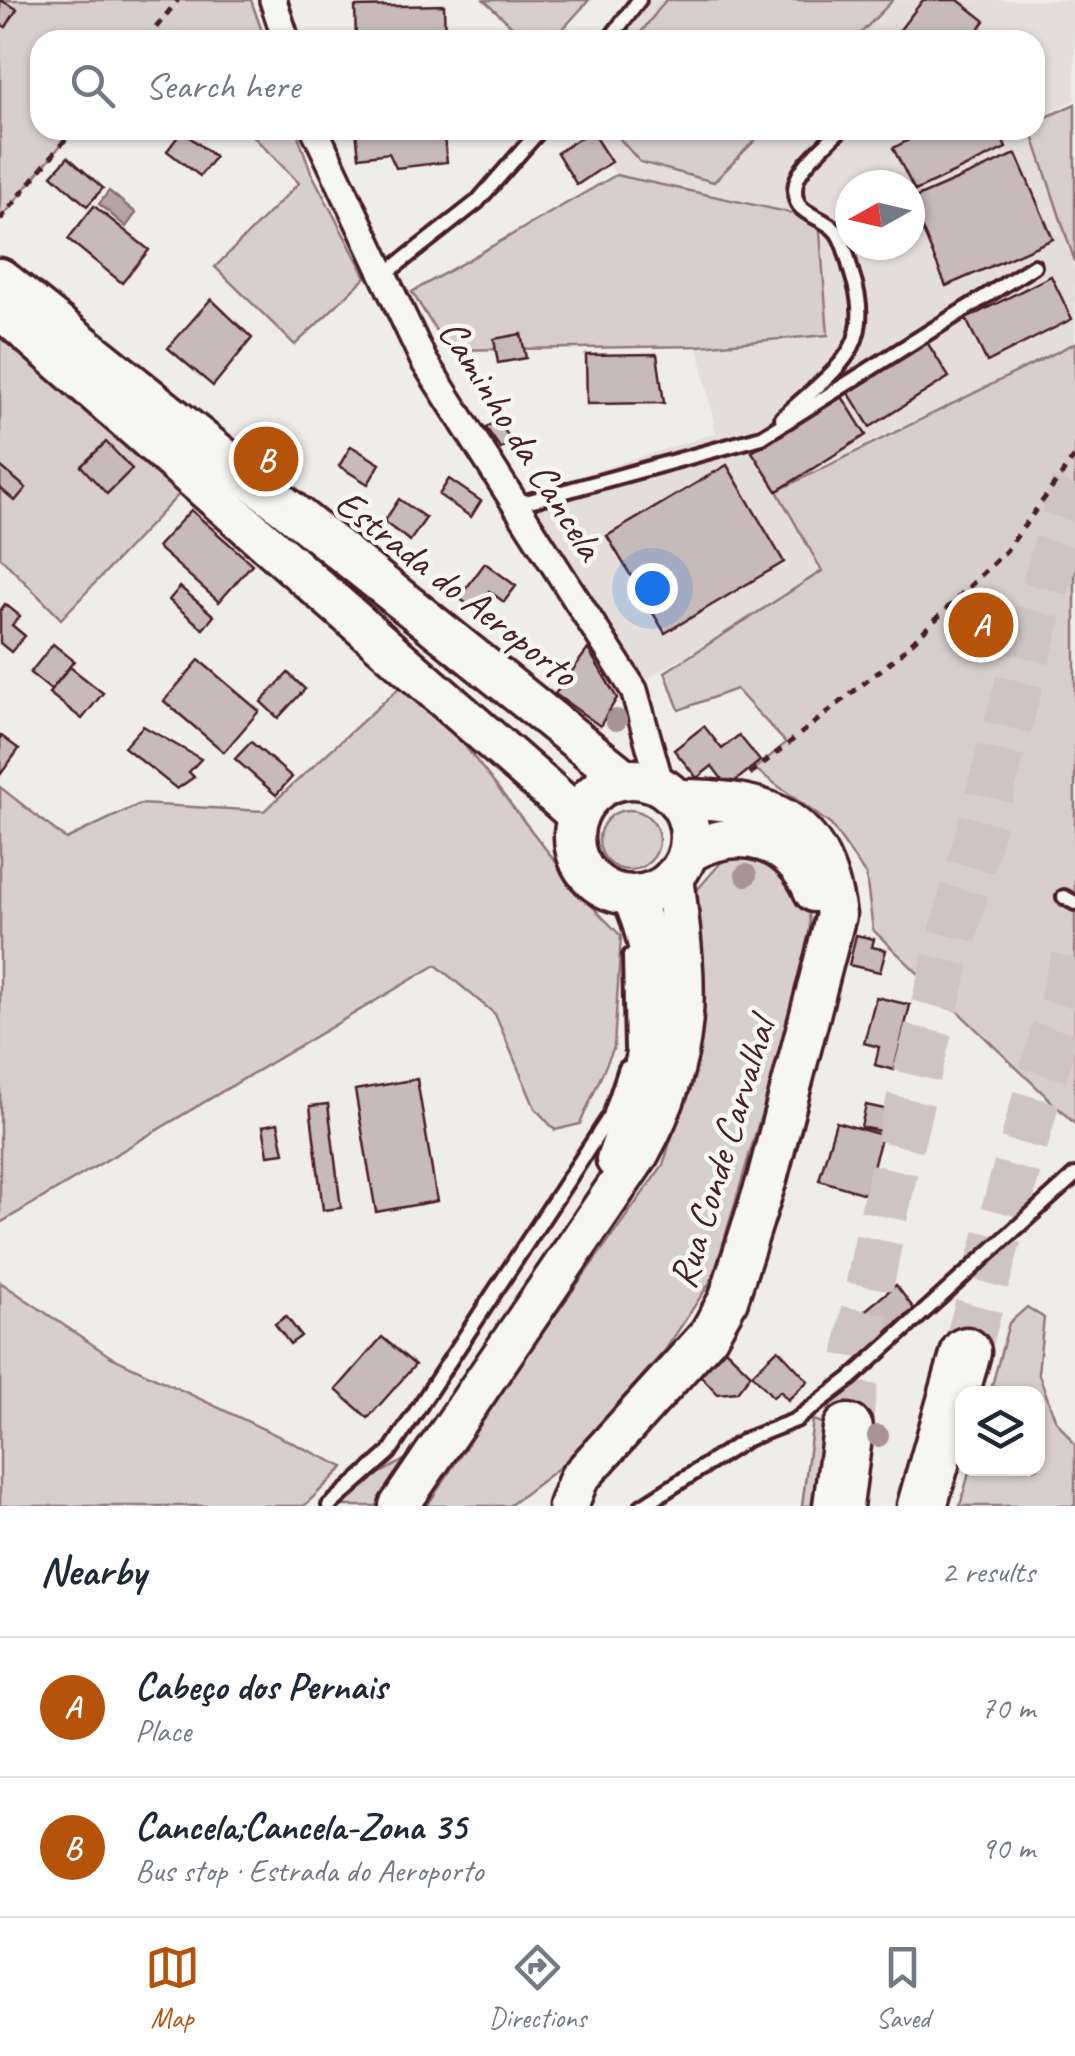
<!DOCTYPE html>
<meta charset="utf-8">
<style>
:root{--surface:#fff;--page:#f2f2f3;--text:#1f2937;--muted:#747a83;--line:#e0e1e3;--accent:#b45309}
body{margin:0;font-family:Caveat,sans-serif;background:var(--page);color:var(--text)}
.controls{position:absolute;right:30px;bottom:30px;display:grid;overflow:hidden;border-radius:20px;box-shadow:0 2px 8px #0004}
.controls button{width:90px;height:90px;display:grid;place-items:center;padding:0;border:0;border-bottom:2px solid var(--line);background:var(--surface);color:var(--text);font:50px sans-serif}
.compass{position:absolute;left:835px;top:170px;width:90px;height:90px;border-radius:50%;background:var(--surface);box-shadow:0 2px 8px #0004;rotate:262deg}
.you{position:absolute;left:652px;top:588px;width:35px;height:35px;margin:-25px;border:8px solid #fff;border-radius:50%;background:#1a73e8;box-shadow:0 0 0 15px #1a73e833}
.badge{display:grid;place-items:center;width:65px;height:65px;border-radius:50%;background:var(--accent);color:#fff;font-size:32px;font-weight:700}
.pin{position:absolute;translate:-50% -50%;border:5px solid #fff;box-shadow:0 2px 10px #0006}
.list{margin:0;padding:0;list-style:none}
h2{display:flex;justify-content:space-between;align-items:center;height:130px;margin:0;padding:0 40px;font-size:42px}
h2 small{font-size:32px;font-weight:400;color:var(--muted)}
.list li{display:grid;grid-template-columns:65px 1fr auto;gap:30px;align-items:center;box-sizing:border-box;height:140px;padding:0 40px;border-top:2px solid var(--line)}
.list b{display:block;font-size:38px;white-space:nowrap}
.list p{margin:0;font-size:32px;white-space:nowrap;color:var(--muted)}
.list em{font-size:32px;font-style:normal;color:var(--muted)}
.icon{flex:none;width:55px;height:55px;fill:none;stroke:currentColor;stroke-width:2;stroke-linecap:round;stroke-linejoin:round}
.map{position:relative;flex:none;width:1075px;height:1506px;overflow:hidden}
.search{position:absolute;background:var(--surface);box-shadow:0 2px 8px #0004;left:30px;right:30px;top:30px;height:110px;display:flex;align-items:center;gap:25px;box-sizing:border-box;padding:0 35px;border-radius:30px;color:var(--muted);font-size:38px}
.sheet{height:410px;background:var(--surface)}
nav{display:flex;justify-content:space-around;align-items:center;box-sizing:border-box;height:140px;border-top:2px solid var(--line);background:var(--surface);font-size:28px;color:var(--muted)}
nav a{display:grid;justify-items:center;gap:5px}
nav .on{color:var(--accent)}
.map>svg:first-child{display:block}
</style>
<div class="map">
<svg width="1075" height="1506" viewBox="0 0 1075 1506">
<rect width="100%" height="100%" fill="#efedea"/>
<filter id="ink" filterUnits="userSpaceOnUse"><feTurbulence type="fractalNoise" baseFrequency=".01" numOctaves="2"/><feDisplacementMap in="SourceGraphic" scale="20" xChannelSelector="R" yChannelSelector="G"/><feConvolveMatrix kernelMatrix="1 2 1 2 8 2 1 2 1" color-interpolation-filters="sRGB"/></filter>
<g filter="url(#ink)">
<g fill="#e3dedc" fill-rule="evenodd">
<polygon points="641,0 1075,0 1075,100 1035,119 1035,40 608,40"/>
<path d="M582,130H1034L1075,271V344L775,488L822,575L643,681L521,494L716,433L698,347L827,337L819,220L618,177ZM850,185H910V245H850Z"/>
</g>
<g fill="#d7cfce" stroke="#90777c" stroke-width="2.5">
<polygon points="0,0 251,0 265,40 158,40 152,34 146,40 40,40 40,130 73,130 0,220"/>
<polygon points="484,0 589,0 553,40 527,40"/>
<polygon points="666,0 893,0 854,40 635,40"/>
<polygon points="1075,104 1075,262 1031,130 1035,130 1035,122"/>
<polygon points="247,130 296,130 311,172 366,277 295,345 215,267 299,183"/>
<polygon points="612,130 765,130 714,182 640,162"/>
<polygon points="616,175 819,219 828,335 698,346 448,350 412,292"/>
<polygon points="0,326 184,489 61,619 0,557"/>
<polygon points="1075,343 1075,1124 873,930 866,875 831,825 755,769 786,743 736,689 679,710 665,672 822,571 777,491"/>
<polygon points="411,677 584,898 621,936 614,1047 580,1124 555,1130 535,1108 495,1014 436,965 0,1223 0,787 66,839 140,804 264,811"/>
<circle cx="629" cy="840" r="30"/>
<path d="M752,852C806,876 811,891 810,949L713,1278L666,1349L564,1464L509,1506H427L525,1357L663,1165L699,1051L700,983L691,911L697,890L724,859Z"/>
<polygon points="0,1282 111,1357 344,1467 304,1506 0,1506"/>
<polygon points="1027,1307 1044,1318 1038,1372 1055,1419 1075,1445 1075,1506 960,1506 970,1469 1038,1468 1038,1394 990,1393 1009,1323"/>
<polygon points="813,1420 836,1427 824,1506 802,1506"/>
<polygon points="406,1459 377,1506 340,1506 372,1478"/>
</g>
<polygon fill="#b4a4a5" stroke="#8a6f74" stroke-width="2.5" points="109,191 136,213 126,227 99,204"/>
<g fill="#c6babb" stroke="#4a1f2b" stroke-width="2.5">
<polygon points="0,0 17,9 6,27 0,24"/>
<polygon points="923,0 958,0 985,21 970,40 892,40"/>
<polygon points="444,5 445,40 356,40 355,7"/>
<polygon points="356,130 443,130 447,162 396,168 389,153 359,157"/>
<polygon points="929,130 998,130 1006,148 915,191 893,148"/>
<polygon points="182,131 215,157 200,176 167,151"/>
<polygon points="591,131 611,162 577,185 557,153"/>
<polygon points="1016,154 1053,239 946,286 910,200"/>
<polygon points="68,157 103,188 87,206 52,175"/>
<polygon points="94,206 149,250 122,283 68,239"/>
<polygon points="1051,276 1072,319 987,362 966,319"/>
<polygon points="211,299 252,338 213,386 168,348"/>
<polygon points="521,334 526,358 498,363 494,339"/>
<polygon points="925,339 949,377 870,427 846,389"/>
<polygon points="657,354 664,403 587,404 586,355"/>
<polygon points="841,395 866,435 777,491 752,452"/>
<polygon points="497,420 512,441 501,449 486,428"/>
<polygon points="106,442 132,469 107,494 81,466"/>
<polygon points="351,446 380,464 368,484 339,466"/>
<polygon points="727,465 784,562 665,633 607,536"/>
<polygon points="0,466 26,488 15,501 0,488"/>
<polygon points="449,479 481,501 471,517 439,495"/>
<polygon points="399,499 426,518 410,541 384,522"/>
<polygon points="191,510 252,564 219,602 157,547"/>
<polygon points="485,563 516,586 504,602 489,591 475,610 459,598"/>
<polygon points="180,587 214,616 203,629 169,600"/>
<polygon points="5,604 20,616 12,625 25,636 11,652 0,643 0,611"/>
<polygon points="53,644 74,661 51,690 30,673"/>
<polygon points="588,649 617,698 600,726 555,694"/>
<polygon points="199,660 259,711 224,752 164,701"/>
<polygon points="70,667 103,693 82,719 49,693"/>
<polygon points="288,673 305,689 278,718 261,702"/>
<polygon points="143,726 201,759 189,772 194,777 177,789 124,747"/>
<polygon points="704,726 722,749 739,735 760,761 728,787 712,766 697,778 674,750"/>
<polygon points="0,735 19,749 0,775"/>
<polygon points="251,742 292,777 276,795 235,759"/>
<polygon points="856,935 874,939 872,947 886,950 880,972 849,965"/>
<polygon points="876,997 910,1005 894,1070 875,1065 879,1047 864,1043"/>
<polygon points="417,1079 437,1201 376,1212 355,1090"/>
<polygon points="328,1104 341,1208 323,1210 310,1106"/>
<polygon points="866,1105 893,1111 888,1133 861,1127"/>
<polygon points="836,1122 882,1135 865,1194 819,1180"/>
<polygon points="278,1123 284,1153 268,1155 263,1126"/>
<polygon points="896,1285 914,1309 869,1346 850,1323"/>
<polygon points="286,1316 301,1336 290,1344 275,1324"/>
<polygon points="382,1337 415,1365 368,1418 336,1390"/>
<polygon points="724,1348 751,1374 737,1392 718,1394 699,1374"/>
<polygon points="778,1349 808,1381 788,1400 780,1391 773,1397 752,1374"/>
</g>
<g fill="none" stroke-linecap="round" stroke-linejoin="round">
<g stroke="#cec4c4" stroke-width="48" stroke-dasharray="48 24" stroke-linecap="butt">
<polyline points="966,1352 1075,959"/>
<path d="M848,1429C866,1267 907,1112 948,954C989,797 1029,640 1075,485"/>
</g>
<g stroke="#4a1f2b" stroke-width="20">
<g id="lane">
<polyline points="609,40 639,0"/>
<polyline points="384,275 477,202 540,130"/>
<path d="M782,418C833,370 878,350 852,274C848,261 845,242 836,231C820,213 789,216 796,183C800,165 827,144 840,130"/>
<polyline points="515,505 762,437 1034,266"/>
<polyline points="1064,897 1075,903"/>
<polyline points="632,1049 630,956 647,952"/>
<polyline points="329,1506 389,1453 610,1116 626,1068"/>
<polyline points="642,1506 747,1439 796,1420 851,1378 1075,1175"/>
</g>
</g>
<g stroke="#4a1f2b" stroke-width="32">
<g id="street">
<polyline points="273,0 286,40"/>
<polyline points="315,130 424,361 634,690 661,786"/>
</g>
</g>
<g stroke="#4a1f2b" stroke-width="45">
<g id="secondary">
<polyline points="0,278 625,779"/>
<polyline points="0,309 578,816"/>
<circle cx="632" cy="837" r="58"/>
<path d="M688,853C739,825 790,836 814,892"/>
<path d="M616,1160C647,1073 673,983 631,895"/>
<path d="M399,1506L639,1154C696,1051 687,989 674,876"/>
<path d="M568,1506L579,1478L708,1336L728,1300L767,1179L836,915C822,815 767,799 676,799"/>
</g>
</g>
<g stroke="#4a1f2b" stroke-width="55">
<g id="highway">
<polyline points="838,1506 848,1429"/>
<polyline points="922,1506 966,1352"/>
</g>
</g>
<g stroke="#4a1f2b" stroke-width="5" stroke-dasharray="8 8" stroke-linecap="butt">
<polyline points="146,40 178,0"/>
<polyline points="0,220 73,130"/>
<polyline points="750,774 897,657 1006,551 1075,456"/>
</g>
<use href="#lane" stroke="#f6f6f2" stroke-width="12"/>
<use href="#street" stroke="#f6f6f2" stroke-width="25"/>
<use href="#secondary" stroke="#f6f6f2" stroke-width="38"/>
<use href="#highway" stroke="#f6f6f2" stroke-width="48"/>
</g>
<g fill="#a89498">
<circle cx="616" cy="720" r="11"/>
<circle cx="746" cy="875" r="11"/>
<circle cx="878" cy="1436" r="11"/>
</g>
</g>
<g text-anchor="middle" stroke-width="9" stroke-linejoin="round" paint-order="stroke">
<g font-size="40" fill="#4a1f2b" stroke="#f6f6f2">
<text transform="translate(522 439) rotate(58)" y="14">Caminho da Cancela</text>
<text transform="translate(457 587) rotate(38)" y="14">Estrada do Aeroporto</text>
<text transform="translate(721 1153) rotate(-73)" y="14">Rua Conde Carvalhal</text>
</g>
</g>
</svg>
<div class="controls">
<button><svg class="icon" aria-label="layers" viewBox="0 0 24 24"><path d="M12 4l9 5-9 5-9-5zM3 14l9 5 9-5"/></svg></button>
</div>
<svg class="compass" viewBox="-18 -18 36 36"><path d="M0-13l5 13h-10z" fill="#e53935"/><path d="M0 13l5-13h-10z" fill="#747a83"/></svg>
<div class="you"></div>
<div class="pin badge" style="left:981px;top:625px">A</div>
<div class="pin badge" style="left:266px;top:459px">B</div>
<div class="search"><svg class="icon" aria-label="search" viewBox="0 0 24 24"><circle cx="10" cy="10" r="6"/><path d="M15 15l6 6"/></svg>Search here</div>
</div>
<section class="sheet">
<h2>Nearby<small>2 results</small></h2>
<ul class="list">
<li><span class="badge">A</span><div><b>Cabeço dos Pernais</b><p>Place</p></div><em>70 m</em></li>
<li><span class="badge">B</span><div><b>Cancela;Cancela-Zona 35</b><p>Bus stop · Estrada do Aeroporto</p></div><em>90 m</em></li>
</ul>
</section>
<nav>
<a class="on"><svg class="icon" aria-label="map" viewBox="0 0 24 24"><path d="M3 6l6-2 6 2 6-2v14l-6 2-6-2-6 2zM9 4v14M15 6v14"/></svg>Map</a>
<a><svg class="icon" aria-label="directions" viewBox="0 0 24 24"><path d="M12 3l9 9-9 9-9-9zM9 14v-3h6M13 9l2 2-2 2"/></svg>Directions</a>
<a><svg class="icon" aria-label="saved" viewBox="0 0 24 24"><path d="M7 4h10v16l-5-4-5 4z"/></svg>Saved</a>
</nav>
